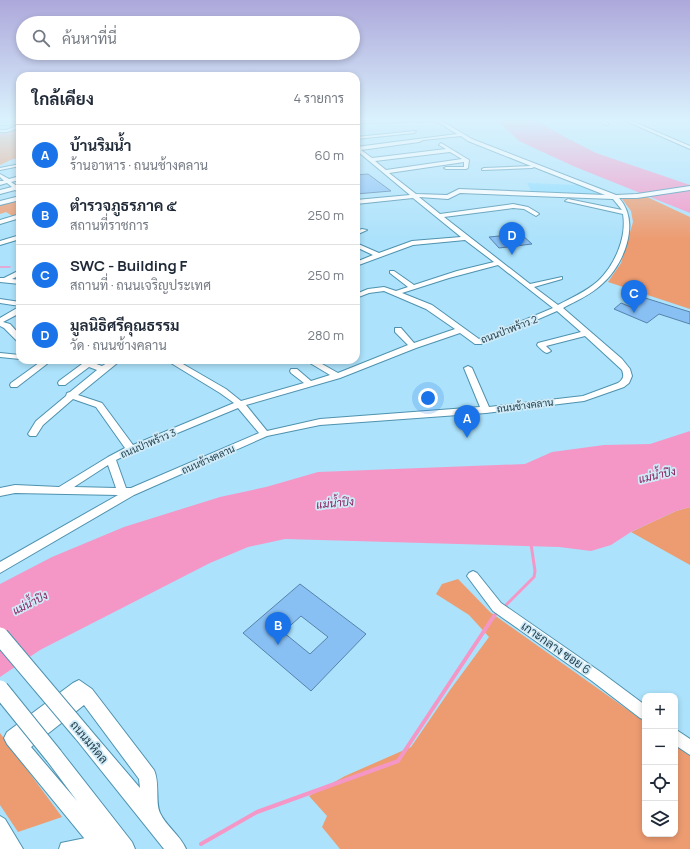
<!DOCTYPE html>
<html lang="th">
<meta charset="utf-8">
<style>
:root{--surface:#fff;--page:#f6f6f7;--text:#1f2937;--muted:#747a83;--line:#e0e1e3;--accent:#1a73e8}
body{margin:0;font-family:Manrope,Sarabun,sans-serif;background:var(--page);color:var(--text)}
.controls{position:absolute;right:12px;bottom:12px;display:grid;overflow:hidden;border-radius:8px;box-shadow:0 2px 6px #0003}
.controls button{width:36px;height:36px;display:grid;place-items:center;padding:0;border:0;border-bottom:1px solid var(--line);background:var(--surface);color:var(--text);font:20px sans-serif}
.you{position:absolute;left:428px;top:398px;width:14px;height:14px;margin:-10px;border:3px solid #fff;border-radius:50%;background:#1a73e8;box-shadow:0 0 0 6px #1a73e833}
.badge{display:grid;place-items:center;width:26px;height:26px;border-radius:50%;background:var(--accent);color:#fff;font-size:13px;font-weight:700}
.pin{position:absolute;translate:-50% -33px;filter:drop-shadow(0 1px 2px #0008)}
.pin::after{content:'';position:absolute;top:21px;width:14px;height:12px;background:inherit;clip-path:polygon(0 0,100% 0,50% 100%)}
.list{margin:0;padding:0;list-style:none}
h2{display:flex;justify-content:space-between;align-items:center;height:52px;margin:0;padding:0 16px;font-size:17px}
h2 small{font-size:13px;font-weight:400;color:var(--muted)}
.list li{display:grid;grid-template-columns:26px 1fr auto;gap:12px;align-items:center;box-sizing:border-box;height:60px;padding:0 16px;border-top:1px solid var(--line)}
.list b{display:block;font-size:15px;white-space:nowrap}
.list p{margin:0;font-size:13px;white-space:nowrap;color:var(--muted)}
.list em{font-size:13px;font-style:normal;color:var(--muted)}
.icon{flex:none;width:22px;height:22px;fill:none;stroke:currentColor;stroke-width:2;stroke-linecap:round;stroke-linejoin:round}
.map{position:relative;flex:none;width:690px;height:849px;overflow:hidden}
.search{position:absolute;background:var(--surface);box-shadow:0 2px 6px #0003;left:16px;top:16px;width:344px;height:44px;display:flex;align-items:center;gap:10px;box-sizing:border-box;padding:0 14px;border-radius:22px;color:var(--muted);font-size:15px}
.panel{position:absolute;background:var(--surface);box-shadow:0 2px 6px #0003;left:16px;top:72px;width:344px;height:292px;border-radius:12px}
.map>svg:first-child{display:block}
</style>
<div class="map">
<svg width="690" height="849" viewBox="0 0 690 849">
<rect width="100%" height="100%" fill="#ace2fb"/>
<polygon fill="#8ddbfe" points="527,183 579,185 604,195 532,193"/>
<g fill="#ed9c71">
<polygon points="20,127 20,158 13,159 0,165 0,134"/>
<polygon points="645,196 690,217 690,309 608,282 621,263 633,222 631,211 622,199"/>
<polygon points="20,199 20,216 14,217 6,212 0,214 0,204"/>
<polygon points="690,507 690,565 631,532 676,511"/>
<polygon points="458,579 490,612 645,722 645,834 675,834 675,745 690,756 690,849 340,849 322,827 327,816 309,796 345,776 411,747 450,690 489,637 469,615 436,594 442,584"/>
<polygon points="0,733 62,817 18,832 0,805"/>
</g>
<g fill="#f497c7">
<polygon points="497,120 536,120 563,136 596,153 690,185 690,213 573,166 519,141"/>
<polygon points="690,431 690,507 676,511 631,532 611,545 591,551 559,547 285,539 248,547 210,563 40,650 0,677 0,584 52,557 124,527 220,497 266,487 318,472 525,464 552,452 604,445 650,444"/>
</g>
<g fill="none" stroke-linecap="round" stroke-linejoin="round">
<g stroke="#f497c7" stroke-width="1.5">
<polyline points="0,136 20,132"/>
<polyline points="0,267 10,267"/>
</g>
<g stroke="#f497c7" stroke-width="3">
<polyline points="503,608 534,577 535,571 531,544"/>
<polyline points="494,617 497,612"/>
</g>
<polyline stroke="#f497c7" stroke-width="4" points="201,844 257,812 398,761 494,616"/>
</g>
<g fill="#89c0f4" stroke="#5683ad" fill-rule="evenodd">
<polygon points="368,174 391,191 356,194 356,175"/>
<polygon points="521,234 532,244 499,248 489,237"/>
<polygon points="642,297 690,312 690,324 659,314 647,323 614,309 621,303 631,307"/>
<path d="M300,584L366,634L311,691L243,633ZM301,616L328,637L310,654L283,632Z"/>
</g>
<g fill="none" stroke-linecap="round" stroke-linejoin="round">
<g stroke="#4e92af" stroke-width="2">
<g id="minor">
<path d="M440,120L472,139L616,195L637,194L690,186V190L637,198H619C641,222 624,265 602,284C592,294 576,301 563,308L622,359L630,369L632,376L629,383L624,387L584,401L486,413L320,425L267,436L134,495L0,573V562L118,495L15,493L0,496V488L15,485L59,487L108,457L125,448L96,407L73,399L43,425L36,436H30L28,434L36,421L66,396L67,393L70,392L97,370L89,367L65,385H59L58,383L59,381L82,364L73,360H85L102,366L112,360H121L78,395L102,403L133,445L234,403L220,393L166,360H176L226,389L241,401L304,383L291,373L290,371L291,369H297L311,381L330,375L305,360H315L338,373L408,345L395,332V328H401L414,343L455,329L426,309L384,291L369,293L356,298V294L368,289L384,287L396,291L408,287L390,273V271H394L414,285L457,271L494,262L465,240L413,245L356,266V262L373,255L356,247V243L379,253L412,241L461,237L413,198L356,204V200L410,195L356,150V147L457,134L436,121L356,123V121ZM461,136L468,141L531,166L484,168L482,169V170L532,168L534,167L605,195L459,189L447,195L416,194L389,173L464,162V167H446L444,168L446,169H466L468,168L469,160L441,143L439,145L446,149L372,158L361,150L419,142L423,140ZM450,152L462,159L386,170L375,161ZM460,193L613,199L622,210L568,199L565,201L623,214C627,237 615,265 598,281C587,291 571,298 558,305L534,287L562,279V277L530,284L444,217L513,208L524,209L536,216L539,214L538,213L528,207L513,204L440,214L419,197L448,199ZM498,265L553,308L479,339L432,305L402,293L449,278ZM557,311L581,332L538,343L537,345C540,348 543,352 547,353L551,351L546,346L585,336L622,370C624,376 624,379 618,383L583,396L489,407L472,368L468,366L464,368L480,407L320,419L267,431L246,405L340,378L416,348L460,333L475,344H481ZM238,408L259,433L131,488H126L116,460L134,451ZM108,465L116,488L74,487Z"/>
<polygon points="598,120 602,120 609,124 606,125"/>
<polygon points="624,120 629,120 690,146 690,149"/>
<polygon points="20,122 20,124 0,125 0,123"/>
<polygon points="20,125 20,127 7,132 0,132 0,130 6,130"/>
<polygon points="416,131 414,133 356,139 356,137"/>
<polygon points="20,164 20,166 0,170 0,168"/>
<polygon points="0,174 9,179 20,176 20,180 11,182 17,186 20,185 20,193 15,190 0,194 0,190 12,187 7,183 0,185 0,181 4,181 0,177"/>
<polygon points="20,196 20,200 0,205 0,201"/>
<polygon points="20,214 20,218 0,224 0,220"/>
<polygon points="362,229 367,230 356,235 356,231"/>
<polygon points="20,235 20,239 0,245 0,241"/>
<polygon points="20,270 20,275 12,279 20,280 20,284 0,282 0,278 4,278"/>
<polygon points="0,299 20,302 20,306 0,303"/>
<polygon points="17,308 20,308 20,313 3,322 10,324 20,335 20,341 17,341 4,328 0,326 0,318"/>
<polygon points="0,353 20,355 20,359 0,357"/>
<polygon points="43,360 52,360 17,387 11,387 10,385 11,383"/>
<polygon points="473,571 477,573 501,603 602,673 645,705 645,720 640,718 592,681 493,611 467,576 469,573"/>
<polygon points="675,729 690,739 690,755 675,745"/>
<polygon points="0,816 5,819 23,849 0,849"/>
<polygon points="100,835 106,837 108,843 104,849 59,849 61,843"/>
</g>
</g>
<g stroke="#4e92af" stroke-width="2">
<path id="major" d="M79,680L92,689L154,770C160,783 155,802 160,813C166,826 180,835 186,849H164L76,739L73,733L76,727L82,725L88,727L140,788L139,779L84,705L31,747L77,801L48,762L45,756L48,750L54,747L60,750L132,842L135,849H93L7,744L4,738L7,732L73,683Z"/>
</g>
<use href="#minor" fill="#fff" fill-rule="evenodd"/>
<use href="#major" fill="#fff" fill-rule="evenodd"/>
<g stroke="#4e92af" stroke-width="19" stroke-linecap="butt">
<g id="major-bridge">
<polyline points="0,636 82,733"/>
<polyline points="0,689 54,756"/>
</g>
</g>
<use href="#major-bridge" stroke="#fff" stroke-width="17"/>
</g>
<linearGradient id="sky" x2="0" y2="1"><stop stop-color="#ada8db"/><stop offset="0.5" stop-color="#daf2fd"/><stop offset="1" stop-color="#daf2fd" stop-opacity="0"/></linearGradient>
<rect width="690" height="239" fill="url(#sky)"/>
<g text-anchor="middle" stroke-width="3.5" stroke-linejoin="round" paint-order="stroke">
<g font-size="10" fill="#223e4b" stroke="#d0ebf7">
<text transform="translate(509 329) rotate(-21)" y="4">ถนนป่าพร้าว 2</text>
<text transform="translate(525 405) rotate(-7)" y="4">ถนนช้างคลาน</text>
<text transform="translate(148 443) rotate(-23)" y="4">ถนนป่าพร้าว 3</text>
<text transform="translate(208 459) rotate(-24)" y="4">ถนนช้างคลาน</text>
</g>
<g font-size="11" font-style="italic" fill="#892360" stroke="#d0ebf7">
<text transform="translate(657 475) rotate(-13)" y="4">แม่น้ำปิง</text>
<text transform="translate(335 503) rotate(-5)" y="4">แม่น้ำปิง</text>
<text transform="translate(30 603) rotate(-27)" y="4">แม่น้ำปิง</text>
</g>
<g font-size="12" fill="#223e4b" stroke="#d0ebf7">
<text transform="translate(556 648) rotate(35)" y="4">เกาะกลาง ซอย 6</text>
<text transform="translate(89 742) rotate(50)" y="4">ถนนมหิดล</text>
</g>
</g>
</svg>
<div class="controls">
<button>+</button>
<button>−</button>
<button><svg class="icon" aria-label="locate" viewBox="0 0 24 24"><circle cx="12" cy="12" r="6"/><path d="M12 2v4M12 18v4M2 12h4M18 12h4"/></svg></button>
<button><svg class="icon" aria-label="layers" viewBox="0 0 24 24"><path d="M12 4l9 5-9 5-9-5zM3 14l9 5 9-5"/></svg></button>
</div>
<div class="you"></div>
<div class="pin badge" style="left:467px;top:438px">A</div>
<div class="pin badge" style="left:278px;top:645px">B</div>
<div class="pin badge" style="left:634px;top:313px">C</div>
<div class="pin badge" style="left:512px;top:255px">D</div>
<div class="search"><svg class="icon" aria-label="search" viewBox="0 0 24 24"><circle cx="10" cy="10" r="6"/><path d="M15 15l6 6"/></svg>ค้นหาที่นี่</div>
<section class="panel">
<h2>ใกล้เคียง<small>4 รายการ</small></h2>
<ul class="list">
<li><span class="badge">A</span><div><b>บ้านริมน้ำ</b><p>ร้านอาหาร · ถนนช้างคลาน</p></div><em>60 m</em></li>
<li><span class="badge">B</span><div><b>ตำรวจภูธรภาค ๕</b><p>สถานที่ราชการ</p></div><em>250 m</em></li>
<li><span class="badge">C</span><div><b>SWC - Building F</b><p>สถานที่ · ถนนเจริญประเทศ</p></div><em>250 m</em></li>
<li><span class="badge">D</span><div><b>มูลนิธิศรีคุณธรรม</b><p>วัด · ถนนช้างคลาน</p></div><em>280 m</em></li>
</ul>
</section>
</div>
